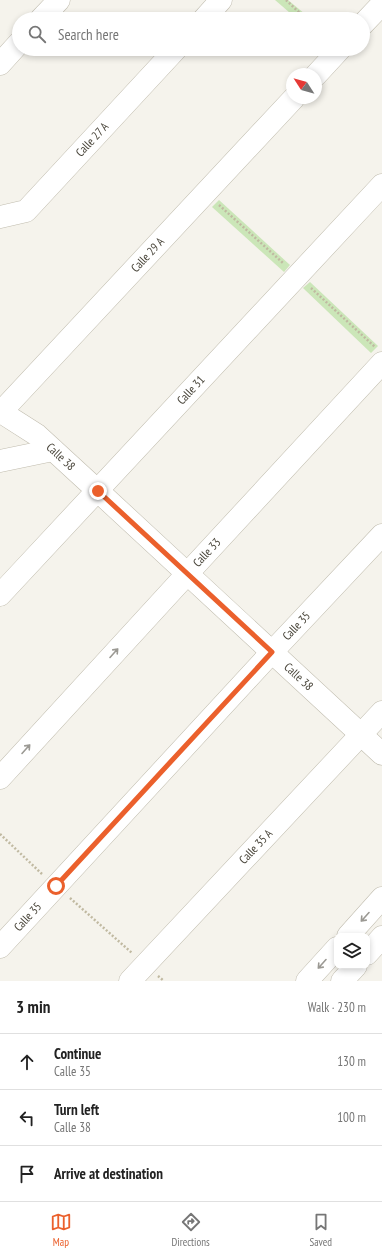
<!DOCTYPE html>
<meta charset="utf-8">
<style>
:root{--surface:#fff;--page:#f2f2f2;--text:#222;--muted:#767676;--line:#e0e0e0;--accent:#eb602c}
body{margin:0;font-family:"PT Sans Narrow",sans-serif;background:var(--page);color:var(--text)}
.controls{position:absolute;right:12px;bottom:12px;display:grid;overflow:hidden;border-radius:8px;box-shadow:0 2px 6px #0003}
.controls button{width:36px;height:36px;display:grid;place-items:center;padding:0;border:0;border-bottom:1px solid var(--line);background:var(--surface);color:var(--text);font:20px sans-serif}
.compass{position:absolute;left:286px;top:68px;width:36px;height:36px;border-radius:50%;background:var(--surface);box-shadow:0 2px 6px #0003;rotate:306deg}
.stop{position:absolute;width:12px;height:12px;margin:-9px;border:3px solid #eb602c;border-radius:50%;background:#fff}
.stop.end{background:#eb602c;border-color:#fff;box-shadow:0 1px 4px #0008}
.list{margin:0;padding:0;list-style:none}
h2{display:flex;justify-content:space-between;align-items:center;height:52px;margin:0;padding:0 16px;font-size:17px}
h2 small{font-size:13px;font-weight:400;color:var(--muted)}
.list li{display:grid;grid-template-columns:26px 1fr auto;gap:12px;align-items:center;box-sizing:border-box;height:56px;padding:0 16px;border-top:1px solid var(--line)}
.list b{display:block;font-size:15px;white-space:nowrap}
.list p{margin:0;font-size:13px;white-space:nowrap;color:var(--muted)}
.list em{font-size:13px;font-style:normal;color:var(--muted)}
.icon{flex:none;width:22px;height:22px;fill:none;stroke:currentColor;stroke-width:2;stroke-linecap:round;stroke-linejoin:round}
.map{position:relative;flex:none;width:382px;height:981px;overflow:hidden}
.search{position:absolute;background:var(--surface);box-shadow:0 2px 6px #0003;left:12px;right:12px;top:12px;height:44px;display:flex;align-items:center;gap:10px;box-sizing:border-box;padding:0 14px;border-radius:22px;color:var(--muted);font-size:15px}
.sheet{height:220px;background:var(--surface)}
nav{display:flex;justify-content:space-around;align-items:center;box-sizing:border-box;height:56px;border-top:1px solid var(--line);background:var(--surface);font-size:11px;color:var(--muted)}
nav a{display:grid;justify-items:center;gap:2px}
nav .on{color:var(--accent)}
.map>svg:first-child{display:block}
</style>
<div class="map">
<svg width="382" height="981" viewBox="0 0 382 981">
<rect width="100%" height="100%" fill="#f5f3ec"/>
<g fill="#cbe6b8">
<polygon points="275,0 288,0 311,19 297,19"/>
<polygon points="219,200 290,265 284,272 212,207"/>
<polygon points="310,282 378,346 371,353 303,288"/>
</g>
<g fill="none" stroke-linecap="round" stroke-linejoin="round">
<g stroke="#c0bcae" stroke-width="23">
<g id="minor">
<polyline points="41,19 59,0"/>
<polyline points="204,19 221,0"/>
<polyline points="363,24 382,4"/>
<polyline points="0,64 19,43"/>
<polyline points="316,75 340,49"/>
<path id="s1" d="M0,217L26,211L176,49"/>
<path id="s2" d="M0,408L1,412L37,435L98,491L382,754"/>
<path id="s3" d="M1,412L294,98"/>
<polyline points="0,461 53,450"/>
<path id="s4" d="M0,595L382,185"/>
<path id="s5" d="M0,778L187,574L382,363"/>
<polyline points="348,936 382,898"/>
<path id="s6" d="M0,947L272,652L382,535"/>
<polyline points="367,954 382,937"/>
<path id="s7" d="M130,981L382,712"/>
<polyline points="307,981 337,948"/>
<polyline points="342,981 356,966"/>
</g>
</g>
<g stroke="#c0b9a1" stroke-width="2.5" stroke-dasharray="2 2" stroke-linecap="butt">
<polyline points="286,0 306,19"/>
<polyline points="219,205 283,263"/>
<polyline points="311,288 375,347"/>
<polyline points="0,834 42,874"/>
<polyline points="70,898 132,953"/>
<polyline points="158,976 164,981"/>
</g>
<use href="#minor" stroke="#fff" stroke-width="22"/>
</g>
<defs><path id="oneway-shaft" d="M-6 0H5M1.5-3L5.5 0L1.5 3" fill="none" stroke-width="1.6" stroke-linecap="round" stroke-linejoin="round"/></defs>
<g stroke="#9b9993">
<use href="#oneway-shaft" transform="translate(114 653) rotate(-48)"/>
<use href="#oneway-shaft" transform="translate(26 749) rotate(-48)"/>
<use href="#oneway-shaft" transform="translate(365 917) rotate(132)"/>
<use href="#oneway-shaft" transform="translate(322 964) rotate(132)"/>
</g>
<g fill="none" stroke-linecap="round" stroke-linejoin="round">
<polyline stroke="#eb602c" stroke-width="5" points="56,886 272,652 98,491"/>
</g>
<g text-anchor="middle" stroke-width="4" stroke-linejoin="round" paint-order="stroke">
<g font-size="12" fill="#49453a" stroke="#fff">
<text dy="4" stroke="none"><textPath href="#s1" startOffset="124">Calle 27 A</textPath></text>
<text dy="4" stroke="none"><textPath href="#s3" startOffset="215">Calle 29 A</textPath></text>
<text dy="4" stroke="none"><textPath href="#s4" startOffset="280">Calle 31</textPath></text>
<text dy="4" stroke="none"><textPath href="#s2" startOffset="79">Calle 38</textPath></text>
<text dy="4" stroke="none"><textPath href="#s5" startOffset="306">Calle 33</textPath></text>
<text dy="4" stroke="none"><textPath href="#s6" startOffset="437">Calle 35</textPath></text>
<text dy="4" stroke="none"><textPath href="#s2" startOffset="403">Calle 38</textPath></text>
<text dy="4" stroke="none"><textPath href="#s7" startOffset="184">Calle 35 A</textPath></text>
<text dy="4" stroke="none"><textPath href="#s6" startOffset="41">Calle 35</textPath></text>
</g>
</g>
</svg>
<div class="controls">
<button><svg class="icon" aria-label="layers" viewBox="0 0 24 24"><path d="M12 4l9 5-9 5-9-5zM3 14l9 5 9-5"/></svg></button>
</div>
<svg class="compass" viewBox="-18 -18 36 36"><path d="M0-13l5 13h-10z" fill="#e53935"/><path d="M0 13l5-13h-10z" fill="#767676"/></svg>
<div class="stop" style="left:56px;top:886px"></div>
<div class="stop end" style="left:98px;top:491px"></div>
<div class="search"><svg class="icon" aria-label="search" viewBox="0 0 24 24"><circle cx="10" cy="10" r="6"/><path d="M15 15l6 6"/></svg>Search here</div>
</div>
<section class="sheet">
<h2>3 min<small>Walk · 230 m</small></h2>
<ul class="list">
<li><svg class="icon" aria-label="ahead" viewBox="0 0 24 24"><path d="M12 20V5M6 11l6-6 6 6"/></svg><div><b>Continue</b><p>Calle 35</p></div><em>130 m</em></li>
<li><svg class="icon" aria-label="left" viewBox="0 0 24 24"><path d="M17 20v-9H6M10 6l-5 5 5 5"/></svg><div><b>Turn left</b><p>Calle 38</p></div><em>100 m</em></li>
<li><svg class="icon" aria-label="arrive" viewBox="0 0 24 24"><path d="M6 21V4h12l-3 4 3 4H6"/></svg><div><b>Arrive at destination</b></div></li>
</ul>
</section>
<nav>
<a class="on"><svg class="icon" aria-label="map" viewBox="0 0 24 24"><path d="M3 6l6-2 6 2 6-2v14l-6 2-6-2-6 2zM9 4v14M15 6v14"/></svg>Map</a>
<a><svg class="icon" aria-label="directions" viewBox="0 0 24 24"><path d="M12 3l9 9-9 9-9-9zM9 14v-3h6M13 9l2 2-2 2"/></svg>Directions</a>
<a><svg class="icon" aria-label="saved" viewBox="0 0 24 24"><path d="M7 4h10v16l-5-4-5 4z"/></svg>Saved</a>
</nav>
